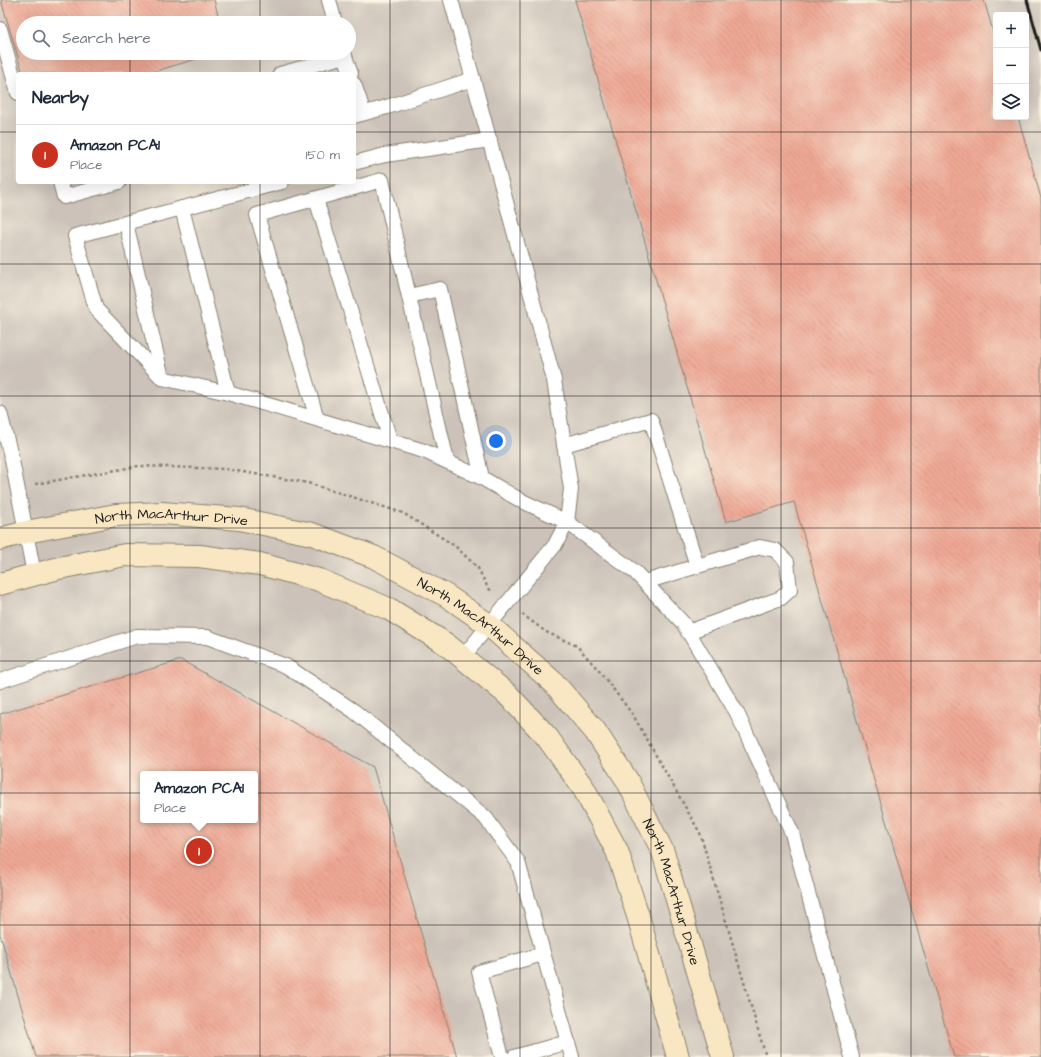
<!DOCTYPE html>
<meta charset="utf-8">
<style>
:root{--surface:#fff;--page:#f2f2f3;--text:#1f2937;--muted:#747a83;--line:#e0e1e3;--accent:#c8321e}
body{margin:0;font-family:"Architects Daughter",sans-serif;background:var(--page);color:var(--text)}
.controls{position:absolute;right:12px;top:12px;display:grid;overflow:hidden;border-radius:4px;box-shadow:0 4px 16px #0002}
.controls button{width:36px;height:36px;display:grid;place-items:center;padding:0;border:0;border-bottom:1px solid var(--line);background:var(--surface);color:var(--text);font:20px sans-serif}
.you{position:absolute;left:496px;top:441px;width:14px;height:14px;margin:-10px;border:3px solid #fff;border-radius:50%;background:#1a73e8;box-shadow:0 0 0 6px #1a73e833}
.badge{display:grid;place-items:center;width:26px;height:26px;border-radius:50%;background:var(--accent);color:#fff;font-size:13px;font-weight:700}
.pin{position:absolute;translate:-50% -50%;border:2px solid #fff;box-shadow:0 1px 4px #0006}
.popup{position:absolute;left:140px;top:771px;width:118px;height:52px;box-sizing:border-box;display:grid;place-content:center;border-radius:4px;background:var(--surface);filter:drop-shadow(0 1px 3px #0005);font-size:13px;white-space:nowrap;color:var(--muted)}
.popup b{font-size:15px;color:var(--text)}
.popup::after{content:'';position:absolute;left:50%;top:100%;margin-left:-8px;border:8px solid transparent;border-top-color:var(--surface)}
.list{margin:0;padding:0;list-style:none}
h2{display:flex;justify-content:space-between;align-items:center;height:52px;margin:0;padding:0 16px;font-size:17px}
h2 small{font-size:13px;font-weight:400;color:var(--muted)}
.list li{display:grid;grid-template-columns:26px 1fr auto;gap:12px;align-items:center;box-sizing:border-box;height:60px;padding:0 16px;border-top:1px solid var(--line)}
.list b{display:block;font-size:15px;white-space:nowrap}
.list p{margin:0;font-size:13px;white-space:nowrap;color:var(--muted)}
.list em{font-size:13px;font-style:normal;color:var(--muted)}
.icon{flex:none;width:22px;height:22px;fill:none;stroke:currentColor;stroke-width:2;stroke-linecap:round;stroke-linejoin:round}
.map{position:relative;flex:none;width:1041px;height:1057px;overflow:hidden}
.search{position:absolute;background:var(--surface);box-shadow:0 4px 16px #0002;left:16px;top:16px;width:340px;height:44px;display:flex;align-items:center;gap:10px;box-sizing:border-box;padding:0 14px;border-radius:22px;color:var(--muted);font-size:15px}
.panel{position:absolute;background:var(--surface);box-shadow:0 4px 16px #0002;left:16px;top:72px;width:340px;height:112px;border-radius:4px}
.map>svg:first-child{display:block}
</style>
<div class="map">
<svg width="1041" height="1057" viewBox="0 0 1041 1057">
<defs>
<pattern id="building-back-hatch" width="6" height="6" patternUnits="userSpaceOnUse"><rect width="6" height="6" fill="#eea794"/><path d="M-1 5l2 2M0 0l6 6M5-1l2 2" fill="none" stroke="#cc8f7f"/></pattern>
</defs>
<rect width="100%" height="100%" fill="#fcf5e5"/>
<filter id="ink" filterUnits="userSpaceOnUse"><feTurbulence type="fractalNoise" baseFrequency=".025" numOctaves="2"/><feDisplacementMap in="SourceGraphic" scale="8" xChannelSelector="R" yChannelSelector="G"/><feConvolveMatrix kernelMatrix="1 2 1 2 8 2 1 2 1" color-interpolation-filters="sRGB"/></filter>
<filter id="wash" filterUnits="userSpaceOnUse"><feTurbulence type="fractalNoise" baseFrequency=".012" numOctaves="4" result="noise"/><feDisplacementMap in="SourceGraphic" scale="16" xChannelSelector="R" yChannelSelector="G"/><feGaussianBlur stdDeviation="0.9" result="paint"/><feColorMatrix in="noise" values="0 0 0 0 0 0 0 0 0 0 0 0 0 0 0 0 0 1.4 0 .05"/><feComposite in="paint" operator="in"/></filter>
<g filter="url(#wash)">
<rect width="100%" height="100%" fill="#efe7c9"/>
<path fill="#ccc2b9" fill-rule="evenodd" d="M0,0H1041V1057H0ZM996,15H1026V117H996ZM23,23H349V53H23ZM18,74H354V182H18ZM143,774H255V820H143Z"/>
<g id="blocks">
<g fill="url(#building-back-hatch)" fill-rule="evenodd">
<polygon points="1,0 214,0 220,23 23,23 23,53 216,53 146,74 23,74"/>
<polygon points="575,0 984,0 996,42 996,117 1018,117 1041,198 1041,1057 954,1057 794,502 726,522"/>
<path d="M181,660L373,767L457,1057H36L0,934V714ZM143,774H255V820H143Z"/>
</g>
</g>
</g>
<g filter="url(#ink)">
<use href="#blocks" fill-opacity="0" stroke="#868272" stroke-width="1"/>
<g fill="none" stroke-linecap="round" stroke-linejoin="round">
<g stroke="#868272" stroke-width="16">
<g id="lane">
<polyline points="329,0 335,23"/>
<polyline points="451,0 473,79"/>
<polyline points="0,29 18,93"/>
<polyline points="344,53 351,74"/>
<polyline points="280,74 345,56"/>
<polyline points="354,84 364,113"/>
<polyline points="354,116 387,107 473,79 554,380 571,489 567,522 555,545 462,658"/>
<polyline points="354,163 385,155 490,140"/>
<polyline points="60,182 64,197 119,182"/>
<polyline points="316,199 390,440"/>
<polyline points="126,223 162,378 228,393 182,208"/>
<polyline points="409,296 440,289 482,478"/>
<polyline points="162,378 96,309 75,236 282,182"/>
<polyline points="228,393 424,451 482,478 520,500 567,522 635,572 683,623 737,713 792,833 852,1057"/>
<polyline points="0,413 12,460 34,574"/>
<polyline points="317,419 257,215 382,180 447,461"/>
<polyline points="564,445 651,420 697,566"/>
<polyline points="645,582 760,547 775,550 787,562 790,590 781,598 688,632"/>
<polyline points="0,681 137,636 207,637 286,666 354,711 485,817 518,862 572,1057"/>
<polyline points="502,1057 479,972 543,954"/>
<polyline points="514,1057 568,1042"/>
</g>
</g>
<g stroke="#868272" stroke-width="24">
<g id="secondary">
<path id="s1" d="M0,539L26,532L116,515L162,513L239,519L312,534L374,557L447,596L489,625L554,683L595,731L627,780L663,852L723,1057"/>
<polyline points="0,584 59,568 125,555 199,556 260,564 319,580 389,609 446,644 507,694 547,737 584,789 617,851 638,916 678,1057"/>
</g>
</g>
<g stroke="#868272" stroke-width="2.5" stroke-dasharray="3 3" stroke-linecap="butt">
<polyline points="35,484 139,466 226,469 308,483 403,513 455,546 478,568 488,588 493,592"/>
<polyline points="522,614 546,632 577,646 601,673 633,715 700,833 766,1057"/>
</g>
<use href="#lane" stroke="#fff" stroke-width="14"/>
<use href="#secondary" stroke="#f9e7c3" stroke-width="22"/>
<polyline stroke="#1c1c1c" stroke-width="3" points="1027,0 1041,50"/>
</g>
</g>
<path fill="none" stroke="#1c1c1c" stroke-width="1" stroke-opacity="0.55" d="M130,0V23M260,0V23M390,0V1057M520,0V1057M651,0V1057M781,0V1057M911,0V1057M130,53V74M260,53V74M0,132H18M354,132H1041M130,182V1057M260,182V1057M0,264H1041M0,396H1041M0,528H1041M0,661H1041M0,793H1041M0,925H1041"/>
<g text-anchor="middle" stroke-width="3" stroke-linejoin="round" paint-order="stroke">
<g font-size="14" fill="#1c1c1c" stroke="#fcf5e5">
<text dy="5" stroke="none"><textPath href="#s1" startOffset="174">North MacArthur Drive</textPath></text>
<text dy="5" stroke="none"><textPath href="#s1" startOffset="510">North MacArthur Drive</textPath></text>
<text dy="5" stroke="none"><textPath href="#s1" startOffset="846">North MacArthur Drive</textPath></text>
</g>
</g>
</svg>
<div class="controls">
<button>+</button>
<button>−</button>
<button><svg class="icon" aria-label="layers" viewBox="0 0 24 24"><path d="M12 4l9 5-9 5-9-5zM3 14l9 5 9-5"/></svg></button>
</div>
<div class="you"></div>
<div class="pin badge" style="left:199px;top:851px">1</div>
<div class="popup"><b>Amazon PCA1</b>Place</div>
<div class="search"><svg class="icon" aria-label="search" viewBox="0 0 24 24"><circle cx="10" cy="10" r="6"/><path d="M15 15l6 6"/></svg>Search here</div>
<section class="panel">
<h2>Nearby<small></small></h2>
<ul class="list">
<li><span class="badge">1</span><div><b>Amazon PCA1</b><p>Place</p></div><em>150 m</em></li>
</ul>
</section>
</div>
